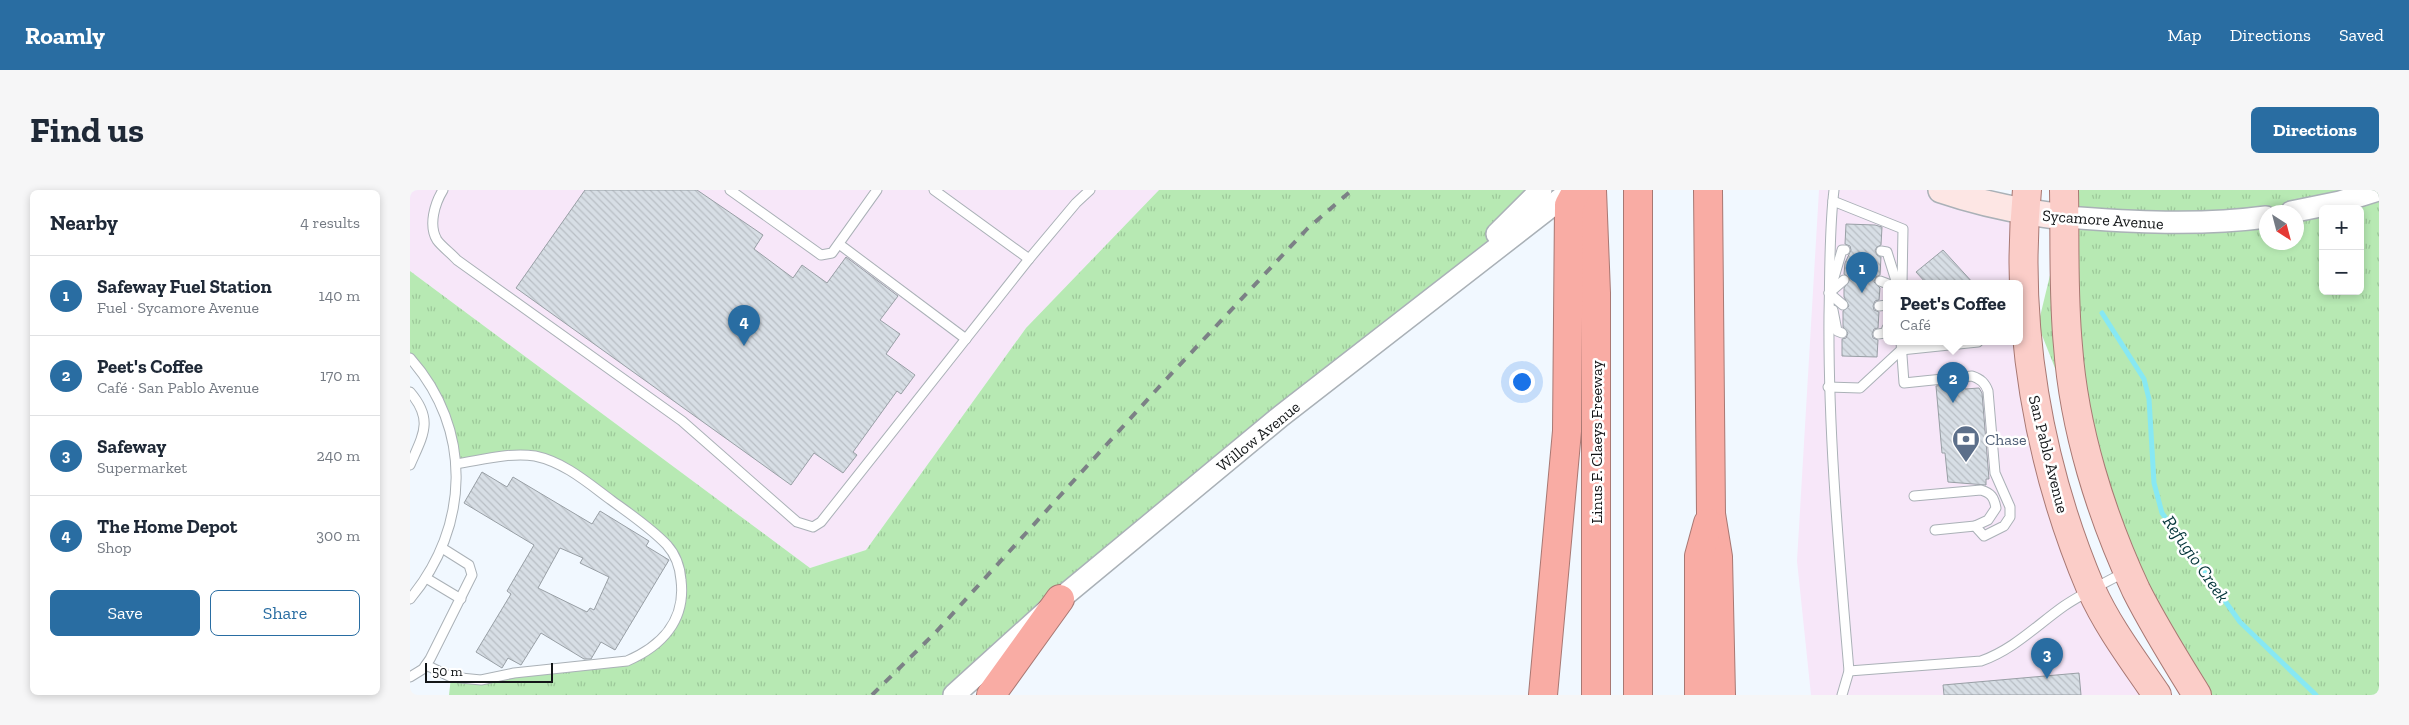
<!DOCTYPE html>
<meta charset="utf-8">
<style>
:root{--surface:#fff;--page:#f6f6f7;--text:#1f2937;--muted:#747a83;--line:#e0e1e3;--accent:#296da2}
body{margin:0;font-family:"Zilla Slab",serif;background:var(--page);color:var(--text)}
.controls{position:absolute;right:15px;top:15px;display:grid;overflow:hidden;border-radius:8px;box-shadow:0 2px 8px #0003}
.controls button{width:45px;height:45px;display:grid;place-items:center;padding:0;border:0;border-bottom:1px solid var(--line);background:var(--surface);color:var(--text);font:25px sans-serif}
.compass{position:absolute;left:1849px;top:15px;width:45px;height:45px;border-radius:50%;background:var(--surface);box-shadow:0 2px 8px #0003;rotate:144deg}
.scale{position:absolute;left:15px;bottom:12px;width:128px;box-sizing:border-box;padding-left:5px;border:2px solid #131618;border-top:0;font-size:14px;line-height:18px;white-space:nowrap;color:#131618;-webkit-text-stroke:4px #fff;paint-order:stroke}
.you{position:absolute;left:1111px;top:191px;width:18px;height:18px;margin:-12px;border:4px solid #fff;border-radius:50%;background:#1a73e8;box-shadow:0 0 0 8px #1a73e833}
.badge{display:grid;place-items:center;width:32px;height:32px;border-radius:50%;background:var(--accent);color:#fff;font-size:16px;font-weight:700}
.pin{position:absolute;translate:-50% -41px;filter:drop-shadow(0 1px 2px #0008)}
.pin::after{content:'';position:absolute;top:26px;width:18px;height:15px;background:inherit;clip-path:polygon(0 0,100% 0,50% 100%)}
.popup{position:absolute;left:1473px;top:90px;width:140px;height:65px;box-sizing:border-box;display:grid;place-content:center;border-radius:8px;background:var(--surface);filter:drop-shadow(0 1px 4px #0005);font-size:16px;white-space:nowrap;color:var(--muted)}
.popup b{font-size:19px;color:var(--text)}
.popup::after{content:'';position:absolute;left:50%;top:100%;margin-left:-10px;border:10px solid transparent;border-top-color:var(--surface)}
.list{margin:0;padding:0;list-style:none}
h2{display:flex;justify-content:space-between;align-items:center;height:65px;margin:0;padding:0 20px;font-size:21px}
h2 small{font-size:16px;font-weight:400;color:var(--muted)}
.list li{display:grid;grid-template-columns:32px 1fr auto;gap:15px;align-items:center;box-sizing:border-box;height:80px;padding:0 20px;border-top:1px solid var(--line)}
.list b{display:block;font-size:19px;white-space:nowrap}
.list p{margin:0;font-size:16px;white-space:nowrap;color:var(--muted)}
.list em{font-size:16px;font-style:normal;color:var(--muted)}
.actions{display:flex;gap:10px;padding:15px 20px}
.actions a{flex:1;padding:11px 0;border:1px solid var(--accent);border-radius:8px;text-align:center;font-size:18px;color:var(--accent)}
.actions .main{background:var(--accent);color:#fff}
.map{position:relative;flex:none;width:1969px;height:505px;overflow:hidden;border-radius:8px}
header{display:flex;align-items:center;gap:30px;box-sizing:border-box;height:70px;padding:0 25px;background:var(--accent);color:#fff}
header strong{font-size:24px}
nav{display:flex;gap:28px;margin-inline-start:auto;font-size:18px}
.intro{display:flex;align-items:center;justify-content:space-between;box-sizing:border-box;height:120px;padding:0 30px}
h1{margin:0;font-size:35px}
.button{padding:12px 22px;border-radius:8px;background:var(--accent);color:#fff;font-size:18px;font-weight:700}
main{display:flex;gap:30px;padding:0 30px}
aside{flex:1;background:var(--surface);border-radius:8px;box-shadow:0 2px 8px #0003}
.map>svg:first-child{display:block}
</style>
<header>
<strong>Roamly</strong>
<nav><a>Map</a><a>Directions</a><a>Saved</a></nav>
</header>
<div class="intro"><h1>Find us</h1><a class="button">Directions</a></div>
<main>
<aside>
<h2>Nearby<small>4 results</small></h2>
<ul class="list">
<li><span class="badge">1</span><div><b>Safeway Fuel Station</b><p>Fuel · Sycamore Avenue</p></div><em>140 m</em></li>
<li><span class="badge">2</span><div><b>Peet's Coffee</b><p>Café · San Pablo Avenue</p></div><em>170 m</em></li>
<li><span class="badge">3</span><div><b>Safeway</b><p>Supermarket</p></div><em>240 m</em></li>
<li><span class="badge">4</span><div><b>The Home Depot</b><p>Shop</p></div><em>300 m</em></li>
</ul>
<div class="actions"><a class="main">Save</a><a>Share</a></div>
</aside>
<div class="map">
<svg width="1969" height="505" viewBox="0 0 1969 505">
<defs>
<pattern id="grass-tufts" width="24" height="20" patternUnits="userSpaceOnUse" patternTransform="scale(1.25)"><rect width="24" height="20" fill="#b7e9b3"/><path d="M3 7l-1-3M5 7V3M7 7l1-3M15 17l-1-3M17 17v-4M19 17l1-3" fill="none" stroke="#9cc799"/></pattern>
<pattern id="building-back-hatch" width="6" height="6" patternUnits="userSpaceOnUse" patternTransform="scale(1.25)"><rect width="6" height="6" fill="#d7dee5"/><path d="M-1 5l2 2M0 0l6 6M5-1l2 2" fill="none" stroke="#b8bec4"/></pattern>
</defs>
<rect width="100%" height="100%" fill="#f1f8ff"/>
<g fill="#f7e7f9" fill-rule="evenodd">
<polygon points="0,0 749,0 616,138 456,360 400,378 0,81"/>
<path d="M1409,0H1527L1615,23L1613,61L1654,324L1747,505H1401L1387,371ZM1477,94H1609V152H1477Z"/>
</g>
<g fill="url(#grass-tufts)" fill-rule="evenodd">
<polygon points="749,0 1157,0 544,505 39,505 41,487 58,490 217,471 261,440 273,404 258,356 169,286 126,266 46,274 39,237 0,168 0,81 400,378 456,360 616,138"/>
<path d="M1654,0H1969V505H1789L1712,348L1628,135L1654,27ZM1913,19H1950V101H1913ZM1856,22H1886V52H1856Z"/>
</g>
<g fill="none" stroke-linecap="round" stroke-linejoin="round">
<polyline stroke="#87e8f3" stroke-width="5" points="1692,123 1734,189 1739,209 1744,293 1752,323 1830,432 1906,505"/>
</g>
<g fill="url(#building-back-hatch)" stroke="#989fa5" fill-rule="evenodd">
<polygon points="175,0 287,0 353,45 344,59 383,88 392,75 417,93 436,67 488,106 470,130 490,144 476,164 505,185 491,204 487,201 443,262 447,265 433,283 404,263 381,295 106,98"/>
<polygon points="1436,34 1465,35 1472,37 1471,55 1467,57 1465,60 1467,65 1471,67 1470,85 1466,87 1464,92 1470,98 1469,110 1465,111 1463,116 1464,120 1469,122 1468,138 1464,139 1462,144 1463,148 1468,150 1467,167 1432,166 1432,149 1436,148 1438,143 1433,137 1433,121 1439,116 1434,107 1434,98 1440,89 1434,84 1435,73 1441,60 1440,56 1435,54"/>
<polygon points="1533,60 1564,94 1517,94 1506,82"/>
<polygon points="1554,193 1555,199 1569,198 1572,203 1579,289 1576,289 1576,295 1538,292 1535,263 1532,263 1526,196"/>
<path d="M72,282L97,297L103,287L182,334L190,321L239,351L236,356L259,370L205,460L191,452L181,469H174L131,443L111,475L98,468L92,478L66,462L101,404L97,401L124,355L54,313ZM150,358L173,368L170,373L199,387L184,420L180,418L177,422L128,398Z"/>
<polygon points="1669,483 1671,505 1534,505 1533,495"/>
</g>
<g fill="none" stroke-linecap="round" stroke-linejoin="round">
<g stroke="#aab1b7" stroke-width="11">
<g id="service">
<path d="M33,0C25,13 18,35 27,50C32,57 41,63 47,70L272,231L387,332L403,337L411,332L619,69L666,13L680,0"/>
<polyline points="320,0 411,65 422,63 467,0"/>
<polyline points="524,0 619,69"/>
<path d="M1424,0C1419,41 1420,84 1419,125C1418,244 1429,362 1439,481L1432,505"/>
<polyline points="1423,11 1493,39 1492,94"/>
<polyline points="429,54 556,149"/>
<polyline points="1471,61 1477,62 1487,94"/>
<polyline points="1423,91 1432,60 1435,60"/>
<polyline points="1470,91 1478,94"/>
<polyline points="1419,103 1434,90"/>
<polyline points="1419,103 1433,115"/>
<polyline points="1469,116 1477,115"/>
<polyline points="1423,120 1427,141 1432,143"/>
<polyline points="1468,144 1475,143 1477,138"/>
<path d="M1491,152L1494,193L1562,186C1571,189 1575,193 1578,201L1585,283L1600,317V327L1594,336L1574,346L1565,336L1525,340"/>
<path d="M0,168C63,239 60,337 0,409"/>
<polyline points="1418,197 1450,198 1491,160 1568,152"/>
<path d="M0,202C24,230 13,245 0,275"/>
<path d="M1504,306L1571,300C1581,303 1584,307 1586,318L1578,330L1565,336"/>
<polyline points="16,388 51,409"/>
<path d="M16,475L41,487L71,490L104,483L217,471C252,456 276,430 271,390C270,377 266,365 257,355C241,338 220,324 201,310C178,293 154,272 125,266C100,262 72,270 46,274"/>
<path d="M1439,481L1571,471C1603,460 1627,435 1654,416C1673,403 1695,393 1715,382"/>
<polyline points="0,487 13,479 20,469 62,385 59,375 32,358"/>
</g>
</g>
<g stroke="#aab1b7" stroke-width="24">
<g id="tertiary">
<polyline points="1881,22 1930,12 1968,0"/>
<path d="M1654,27C1722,32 1789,36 1856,27"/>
<polyline points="1087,44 1131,0"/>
<polyline points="544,505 650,409 871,226 1162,0"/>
</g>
</g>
<g stroke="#aab1b7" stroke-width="28">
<path id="secondary" d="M1531,0C1572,14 1612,22 1654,27"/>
</g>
<g stroke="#a87873" stroke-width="30">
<g id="primary">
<path d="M1617,0C1604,135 1628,274 1681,399C1698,437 1724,471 1747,505"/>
<path d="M1654,0C1655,52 1653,104 1658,156C1664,239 1691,325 1726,400C1744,436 1766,471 1787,505"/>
</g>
</g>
<g stroke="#a87873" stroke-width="30">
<g id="motorway">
<polyline points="1182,0 1186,103 1186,505"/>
<polyline points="1298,0 1301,324 1308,367 1311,505"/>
<polyline points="581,505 650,409"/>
<polyline points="1133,505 1157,241 1159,15 1167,0"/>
<polyline points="1228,505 1228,0"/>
<polyline points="1289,505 1289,366 1298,333"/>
</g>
</g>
<use href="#service" stroke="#fff" stroke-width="9"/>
<use href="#tertiary" stroke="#fff" stroke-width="21"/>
<use href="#secondary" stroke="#fde6e4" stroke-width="25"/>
<use href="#primary" stroke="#fbcdc8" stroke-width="28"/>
<use href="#motorway" stroke="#f9aca4" stroke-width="28"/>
<polyline stroke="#7c8186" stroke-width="4" stroke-dasharray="9 9" stroke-linecap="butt" points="462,505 526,442 749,197 897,39 942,0"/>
</g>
<defs>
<g id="bank-pin" transform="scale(1.4375)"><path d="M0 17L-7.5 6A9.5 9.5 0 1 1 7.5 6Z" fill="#5c6f8a" stroke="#fff"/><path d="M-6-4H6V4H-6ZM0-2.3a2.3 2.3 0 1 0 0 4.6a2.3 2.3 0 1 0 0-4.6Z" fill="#fff"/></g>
</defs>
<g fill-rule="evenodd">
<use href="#bank-pin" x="1556" y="249"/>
</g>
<g text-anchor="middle" stroke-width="5" stroke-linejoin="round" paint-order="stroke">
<g font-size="16" fill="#131618" stroke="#fff">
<text transform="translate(1693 29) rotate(4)" y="6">Sycamore Avenue</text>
<text transform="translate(848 246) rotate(-39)" y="6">Willow Avenue</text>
<text transform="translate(1186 252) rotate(-90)" y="6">Linus F. Claeys Freeway</text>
<text transform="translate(1639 264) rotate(76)" y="6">San Pablo Avenue</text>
</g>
<g font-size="16" fill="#4e5e75" stroke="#fff" text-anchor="start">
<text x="1575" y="255">Chase</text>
</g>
<g font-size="18" font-style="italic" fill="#05363b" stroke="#fff">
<text transform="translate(1786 369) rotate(55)" y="6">Refugio Creek</text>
</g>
</g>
</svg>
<div class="controls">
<button>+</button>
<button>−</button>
</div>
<svg class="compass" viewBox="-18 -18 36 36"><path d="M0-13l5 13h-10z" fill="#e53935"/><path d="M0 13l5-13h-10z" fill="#747a83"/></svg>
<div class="scale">50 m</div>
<div class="you"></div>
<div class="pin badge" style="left:1452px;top:103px">1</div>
<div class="pin badge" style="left:1543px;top:213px">2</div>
<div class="popup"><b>Peet's Coffee</b>Café</div>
<div class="pin badge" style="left:1637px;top:489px">3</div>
<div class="pin badge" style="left:334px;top:156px">4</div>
</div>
</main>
